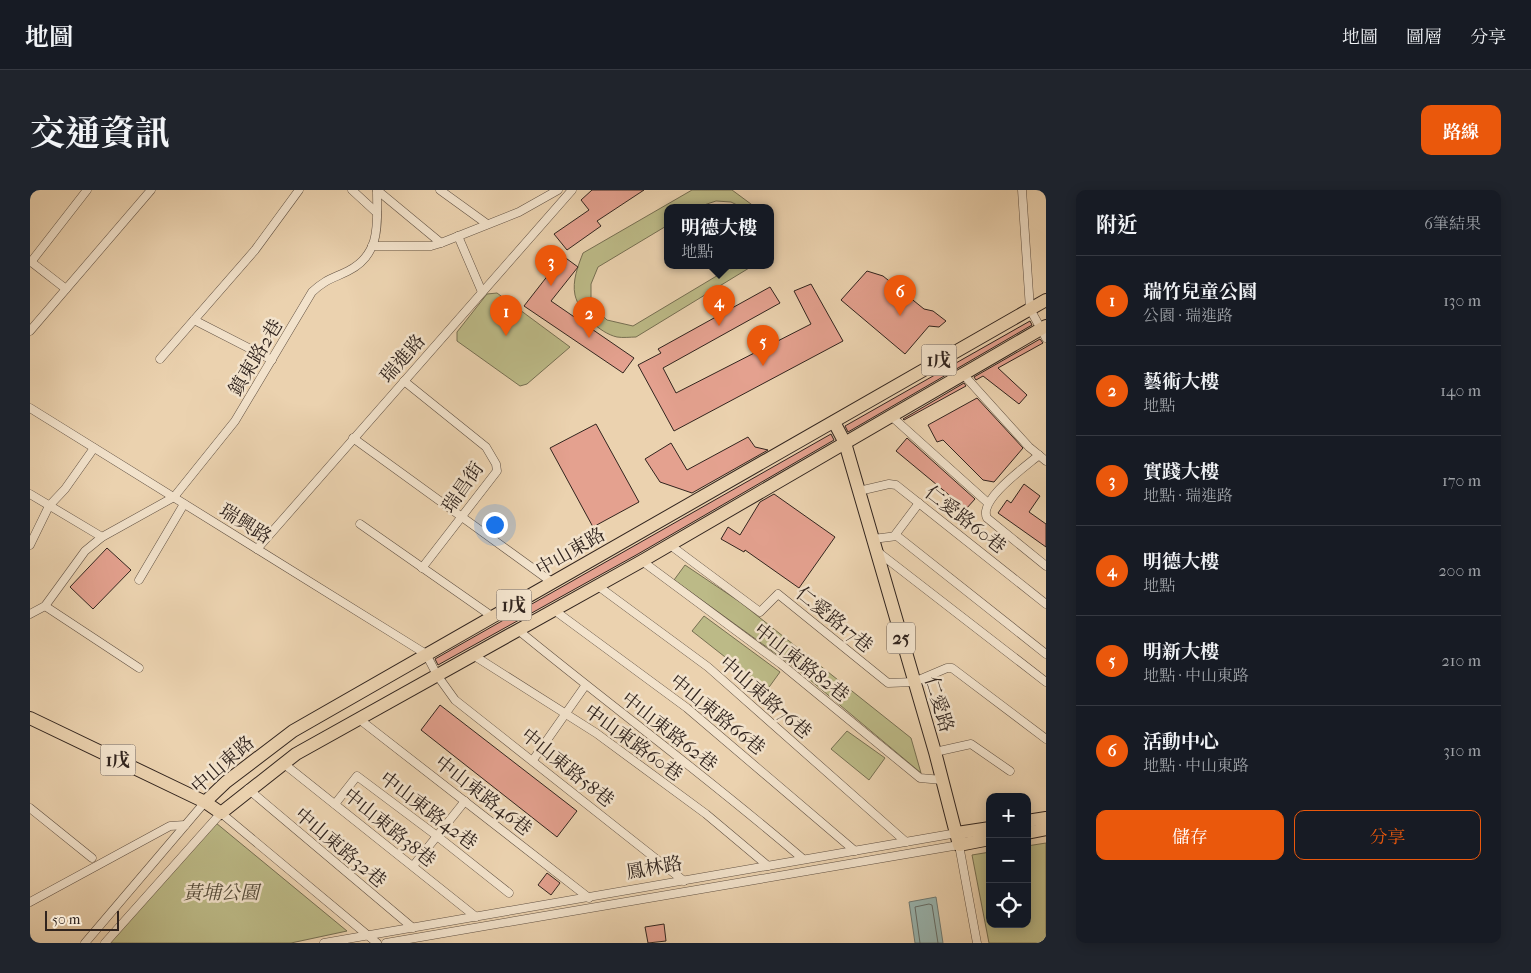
<!DOCTYPE html>
<html lang="zh-TW">
<meta charset="utf-8">
<style>
:root{--surface:#171b24;--page:#20242c;--text:#f1f3f6;--muted:#9ea1a6;--line:#363941;--accent:#ea580c}
body{margin:0;font-family:"IM FELL French Canon","Noto Serif TC",serif;background:var(--page);color:var(--text)}
.controls{position:absolute;right:15px;bottom:15px;display:grid;overflow:hidden;border-radius:10px;box-shadow:0 2px 12px #0003}
.controls button{width:45px;height:45px;display:grid;place-items:center;padding:0;border:0;border-bottom:1px solid var(--line);background:var(--surface);color:var(--text);font:25px sans-serif}
.scale{position:absolute;left:15px;bottom:12px;width:74px;box-sizing:border-box;padding-left:5px;border:2px solid #31241e;border-top:0;font-size:14px;line-height:18px;white-space:nowrap;color:#31241e;-webkit-text-stroke:4px #f2e2cb;paint-order:stroke}
.you{position:absolute;left:464px;top:334px;width:18px;height:18px;margin:-12px;border:4px solid #fff;border-radius:50%;background:#1a73e8;box-shadow:0 0 0 8px #1a73e833}
.badge{display:grid;place-items:center;width:32px;height:32px;border-radius:50%;background:var(--accent);color:#fff;font-size:16px;font-weight:700}
.pin{position:absolute;translate:-50% -41px;filter:drop-shadow(0 1px 2px #0008)}
.pin::after{content:'';position:absolute;top:26px;width:18px;height:15px;background:inherit;clip-path:polygon(0 0,100% 0,50% 100%)}
.popup{position:absolute;left:634px;top:14px;width:110px;height:65px;box-sizing:border-box;display:grid;place-content:center;border-radius:10px;background:var(--surface);filter:drop-shadow(0 1px 4px #0005);font-size:16px;white-space:nowrap;color:var(--muted)}
.popup b{font-size:19px;color:var(--text)}
.popup::after{content:'';position:absolute;left:50%;top:100%;margin-left:-10px;border:10px solid transparent;border-top-color:var(--surface)}
.list{margin:0;padding:0;list-style:none}
h2{display:flex;justify-content:space-between;align-items:center;height:65px;margin:0;padding:0 20px;font-size:21px}
h2 small{font-size:16px;font-weight:400;color:var(--muted)}
.list li{display:grid;grid-template-columns:32px 1fr auto;gap:15px;align-items:center;box-sizing:border-box;height:90px;padding:0 20px;border-top:1px solid var(--line)}
.list b{display:block;font-size:19px;white-space:nowrap}
.list p{margin:0;font-size:16px;white-space:nowrap;color:var(--muted)}
.list em{font-size:16px;font-style:normal;color:var(--muted)}
.actions{display:flex;gap:10px;padding:15px 20px}
.actions a{flex:1;padding:11px 0;border:1px solid var(--accent);border-radius:10px;text-align:center;font-size:18px;color:var(--accent)}
.actions .main{background:var(--accent);color:#fff}
.icon{flex:none;width:28px;height:28px;fill:none;stroke:currentColor;stroke-width:2;stroke-linecap:round;stroke-linejoin:round}
.map{position:relative;flex:none;width:1016px;height:753px;overflow:hidden;border-radius:10px}
header{display:flex;align-items:center;gap:30px;box-sizing:border-box;height:70px;padding:0 25px;background:var(--surface);border-bottom:1px solid var(--line)}
header strong{font-size:24px}
nav{display:flex;gap:28px;margin-inline-start:auto;font-size:18px}
.intro{display:flex;align-items:center;justify-content:space-between;box-sizing:border-box;height:120px;padding:0 30px}
h1{margin:0;font-size:35px}
.button{padding:12px 22px;border-radius:10px;background:var(--accent);color:#fff;font-size:18px;font-weight:700}
main{display:flex;gap:30px;padding:0 30px}
aside{flex:1;background:var(--surface);border-radius:10px;box-shadow:0 2px 12px #0003}
.map>svg:first-child{display:block}
</style>
<header>
<strong>地圖</strong>
<nav><a>地圖</a><a>圖層</a><a>分享</a></nav>
</header>
<div class="intro"><h1>交通資訊</h1><a class="button">路線</a></div>
<main>
<div class="map">
<svg width="1016" height="753" viewBox="0 0 1016 753">
<rect width="100%" height="100%" fill="#ebd2af"/>
<filter id="stains"><feTurbulence type="fractalNoise" baseFrequency=".004" numOctaves="4"/><feColorMatrix values="0 0 0 0 .2 0 0 0 0 .09 0 0 0 0 .02 0 0 0 .5 -.17"/></filter>
<radialGradient id="worn" r=".72"><stop offset=".6" stop-color="#630" stop-opacity="0"/><stop offset="1" stop-color="#630" stop-opacity=".3"/></radialGradient>
<g fill="#bcba87" stroke="#766f52">
<path d="M662,0H702L725,17H711L701,12L686,11L668,17H638V35L568,77L561,94V108L565,119L577,130L603,136L705,75H724L606,147C601,147 593,148 587,147C569,143 549,122 545,105C542,91 548,76 553,63Z"/>
<polygon points="467,103 540,157 497,194 490,196 427,151 427,142 457,104"/>
<polygon points="655,375 710,412 881,548 891,583 767,479 644,390"/>
<polygon points="674,426 750,482 737,500 662,441"/>
<polygon points="817,541 855,568 839,590 801,559"/>
<polygon points="186,633 317,741 261,753 76,753"/>
<polygon points="1016,653 1016,753 959,753 942,665 960,662 960,734 997,734 997,656"/>
</g>
<polygon fill="#99b6b1" stroke="#6f7c76" points="906,707 913,753 885,753 879,712"/>
<g fill="none" stroke-linecap="round" stroke-linejoin="round">
<polyline stroke="#656d68" stroke-width="1" points="890,753 885,717 899,714 902,715 908,753"/>
</g>
<g fill="#e4a18f" stroke="#31241e">
<polygon points="562,0 614,0 567,31 571,36 537,60 524,44 559,20 551,10"/>
<polygon points="533,66 548,77 521,111 604,168 593,183 494,116"/>
<polygon points="837,81 853,86 894,119 903,121 916,131 909,137 899,136 875,164 811,110"/>
<polygon points="781,94 813,151 644,241 608,175 631,163 628,159 740,97 750,113 633,178 646,203 781,134 764,101"/>
<polygon points="1000,131 1002,135 818,242 815,236"/>
<polygon points="1010,149 1013,153 968,178 997,205 989,214 953,186 946,190 944,187"/>
<polygon points="934,193 936,196 874,230 873,229"/>
<polygon points="947,208 993,258 964,292 953,290 913,250 907,252 898,235"/>
<polygon points="566,234 609,312 563,337 520,258"/>
<polygon points="801,244 804,250 608,364 408,475 405,469"/>
<polygon points="718,247 725,257 738,260 662,303 630,292 615,269 641,253 657,280"/>
<polygon points="877,248 945,309 936,319 866,261"/>
<polygon points="994,294 1010,306 999,322 1016,334 1016,357 968,323 977,310 981,313"/>
<polygon points="744,304 805,347 769,398 715,360 714,362 691,349 698,337 710,345 730,312"/>
<polygon points="77,358 101,380 63,419 40,397"/>
<polygon points="410,515 547,621 527,647 391,540"/>
<polygon points="517,683 530,693 521,705 508,695"/>
<polygon points="634,734 636,751 618,753 615,737"/>
</g>
<g fill="none" stroke-linecap="round" stroke-linejoin="round">
<g stroke="#605042" stroke-width="9">
<g id="minor">
<polyline points="322,0 347,23"/>
<polyline points="347,0 411,53"/>
<polyline points="410,0 457,34"/>
<polyline points="992,0 1000,119 1016,148"/>
<polyline points="428,46 452,102"/>
<polyline points="342,56 401,56 411,53 489,22 528,0"/>
<polyline points="0,71 36,99"/>
<polyline points="1,72 57,0"/>
<polyline points="164,130 242,170"/>
<polyline points="0,141 121,0"/>
<polyline points="130,169 225,60 269,0"/>
<polyline points="932,183 999,257 1016,271"/>
<polyline points="374,191 456,257 466,274 467,281 392,378"/>
<polyline points="0,218 396,464 407,485 425,510 654,691"/>
<polyline points="860,225 958,313"/>
<polyline points="323,248 523,393"/>
<path d="M1009,265C995,277 948,310 957,328L1016,376"/>
<polyline points="829,301 859,294 866,295 1016,414"/>
<polyline points="0,304 72,347"/>
<polyline points="330,334 463,427"/>
<polyline points="865,345 889,313"/>
<polyline points="843,349 867,346 1016,464"/>
<polyline points="0,355 19,316 35,299 64,258"/>
<polyline points="640,355 730,422 748,404 858,493 884,492 917,478 922,478 1016,549"/>
<polyline points="227,359 542,0"/>
<polyline points="848,362 1016,492"/>
<polyline points="612,371 751,474 890,588 912,590"/>
<polyline points="109,390 154,314"/>
<polyline points="568,396 678,477 876,652"/>
<polyline points="15,416 109,478"/>
<polyline points="524,420 657,518 825,661"/>
<path d="M0,424L15,416L55,361L72,347L144,307L205,231L282,102C296,89 302,89 318,81C352,64 347,32 347,0"/>
<path d="M488,440C582,517 680,589 773,669"/>
<polyline points="443,465 566,543 676,624 738,676"/>
<polyline points="329,529 559,708"/>
<polyline points="905,562 941,554 980,581"/>
<polyline points="503,570 555,496"/>
<polyline points="253,573 446,727"/>
<polyline points="218,599 383,738"/>
<polyline points="305,614 327,586 407,646 479,703"/>
<polyline points="0,618 62,668"/>
<polyline points="383,676 435,611"/>
<polyline points="0,712 140,636 155,635"/>
<polyline points="55,753 175,612"/>
<polyline points="75,753 191,623 347,753"/>
<polyline points="294,753 927,643"/>
<polyline points="356,753 929,655 947,753"/>
</g>
</g>
<g stroke="#31241e" stroke-width="14">
<g id="primary">
<polyline points="804,232 815,253 905,562 929,655 960,649"/>
<polyline points="0,528 175,612 191,623 266,564 612,371 1016,136"/>
<polyline points="175,612 196,592 263,541 1016,110"/>
<polyline points="997,631 1016,628"/>
<polyline points="927,643 960,638"/>
<polyline points="997,643 1016,639"/>
</g>
</g>
<use href="#minor" stroke="#f2e2cb" stroke-width="8"/>
<use href="#primary" stroke="#ebd2af" stroke-width="12"/>
</g>
<g text-anchor="middle" stroke-width="5" stroke-linejoin="round" paint-order="stroke">
<g fill="#f2e2cb" stroke="#6b5d52" stroke-width="1">
<rect x="891.5" y="154.5" width="35" height="31" rx="4"/>
<rect x="466.5" y="399.5" width="35" height="31" rx="4"/>
<rect x="857" y="432.5" width="28" height="31" rx="4"/>
<rect x="70.5" y="554.5" width="35" height="31" rx="4"/>
</g>
<g font-size="18" font-weight="bold" fill="#31241e">
<text x="909" y="176">1戊</text>
<text x="484" y="421">1戊</text>
<text x="871" y="454">25</text>
<text x="88" y="576">1戊</text>
</g>
<g font-size="19" fill="#31241e" stroke="#f2e2cb">
<text transform="translate(225 167) rotate(-59)" y="7">鎮東路2巷</text>
<text transform="translate(372 168) rotate(-49)" y="7">瑞進路</text>
<text transform="translate(432 297) rotate(-55)" y="7">瑞昌街</text>
<text transform="translate(936 329) rotate(38)" y="7">仁愛路60巷</text>
<text transform="translate(216 333) rotate(32)" y="7">瑞興路</text>
<text transform="translate(540 361) rotate(-30)" y="7">中山東路</text>
<text transform="translate(805 429) rotate(39)" y="7">仁愛路17巷</text>
<text transform="translate(772 472) rotate(38)" y="7">中山東路82巷</text>
<text transform="translate(736 507) rotate(41)" y="7">中山東路76巷</text>
<text transform="translate(910 514) rotate(73)" y="7">仁愛路</text>
<text transform="translate(688 524) rotate(39)" y="7">中山東路66巷</text>
<text transform="translate(640 541) rotate(38)" y="7">中山東路62巷</text>
<text transform="translate(604 552) rotate(36)" y="7">中山東路60巷</text>
<text transform="translate(192 574) rotate(-41)" y="7">中山東路</text>
<text transform="translate(538 577) rotate(39)" y="7">中山東路58巷</text>
<text transform="translate(454 605) rotate(38)" y="7">中山東路46巷</text>
<text transform="translate(399 620) rotate(37)" y="7">中山東路42巷</text>
<text transform="translate(360 637) rotate(39)" y="7">中山東路38巷</text>
<text transform="translate(311 657) rotate(40)" y="7">中山東路32巷</text>
<text transform="translate(624 677) rotate(-10)" y="7">鳳林路</text>
</g>
<g font-size="19" font-style="italic" fill="#544a38" stroke="#f2e2cb">
<text x="191" y="709">黃埔公園</text>
</g>
</g>
<rect width="100%" height="100%" filter="url(#stains)"/>
<rect width="100%" height="100%" fill="url(#worn)"/>
</svg>
<div class="controls">
<button>+</button>
<button>−</button>
<button><svg class="icon" aria-label="locate" viewBox="0 0 24 24"><circle cx="12" cy="12" r="6"/><path d="M12 2v4M12 18v4M2 12h4M18 12h4"/></svg></button>
</div>
<div class="scale">50 m</div>
<div class="you"></div>
<div class="pin badge" style="left:476px;top:146px">1</div>
<div class="pin badge" style="left:559px;top:148px">2</div>
<div class="pin badge" style="left:521px;top:96px">3</div>
<div class="pin badge" style="left:689px;top:136px">4</div>
<div class="popup"><b>明德大樓</b>地點</div>
<div class="pin badge" style="left:733px;top:176px">5</div>
<div class="pin badge" style="left:870px;top:126px">6</div>
</div>
<aside>
<h2>附近<small>6筆結果</small></h2>
<ul class="list">
<li><span class="badge">1</span><div><b>瑞竹兒童公園</b><p>公園 · 瑞進路</p></div><em>130 m</em></li>
<li><span class="badge">2</span><div><b>藝術大樓</b><p>地點</p></div><em>140 m</em></li>
<li><span class="badge">3</span><div><b>實踐大樓</b><p>地點 · 瑞進路</p></div><em>170 m</em></li>
<li><span class="badge">4</span><div><b>明德大樓</b><p>地點</p></div><em>200 m</em></li>
<li><span class="badge">5</span><div><b>明新大樓</b><p>地點 · 中山東路</p></div><em>210 m</em></li>
<li><span class="badge">6</span><div><b>活動中心</b><p>地點 · 中山東路</p></div><em>310 m</em></li>
</ul>
<div class="actions"><a class="main">儲存</a><a>分享</a></div>
</aside>
</main>
